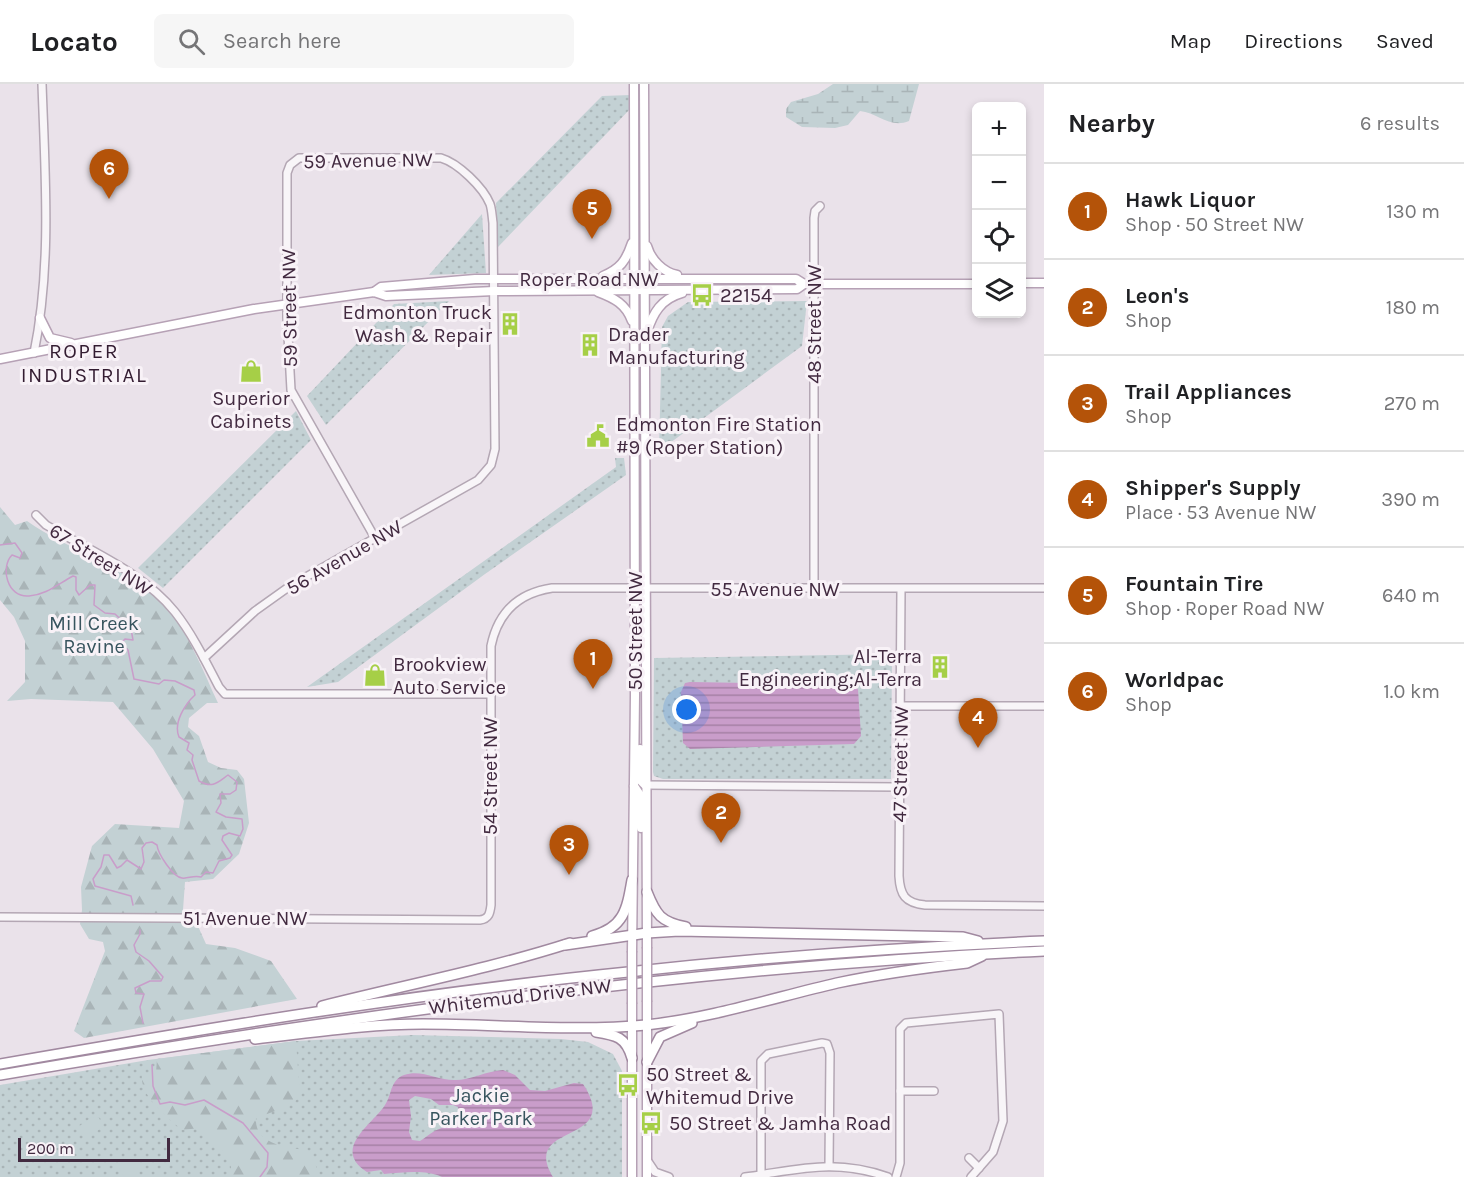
<!DOCTYPE html>
<meta charset="utf-8">
<style>
:root{--surface:#fff;--page:#f6f6f6;--text:#202124;--muted:#757577;--line:#e0e0e0;--accent:#b45309}
body{margin:0;font-family:Karla,sans-serif;background:var(--page);color:var(--text)}
.controls{position:absolute;right:18px;top:18px;display:grid;overflow:hidden;border-radius:9px;box-shadow:0 3px 9px #0003}
.controls button{width:54px;height:54px;display:grid;place-items:center;padding:0;border:0;border-bottom:2px solid var(--line);background:var(--surface);color:var(--text);font:30px sans-serif}
.scale{position:absolute;left:18px;bottom:15px;width:152px;box-sizing:border-box;padding-left:6px;border:3px solid #422a40;border-top:0;font-size:16px;line-height:21px;white-space:nowrap;color:#422a40;-webkit-text-stroke:4px #f8f2f7;paint-order:stroke}
.you{position:absolute;left:687px;top:626px;width:21px;height:21px;margin:-15px;border:4px solid #fff;border-radius:50%;background:#1a73e8;box-shadow:0 0 0 9px #1a73e833}
.badge{display:grid;place-items:center;width:39px;height:39px;border-radius:50%;background:var(--accent);color:#fff;font-size:20px;font-weight:700}
.pin{position:absolute;translate:-50% -50px;filter:drop-shadow(0 2px 3px #0008)}
.pin::after{content:'';position:absolute;top:32px;width:21px;height:18px;background:inherit;clip-path:polygon(0 0,100% 0,50% 100%)}
.list{margin:0;padding:0;list-style:none}
h2{display:flex;justify-content:space-between;align-items:center;height:78px;margin:0;padding:0 24px;font-size:26px}
h2 small{font-size:20px;font-weight:400;color:var(--muted)}
.list li{display:grid;grid-template-columns:39px 1fr auto;gap:18px;align-items:center;box-sizing:border-box;height:96px;padding:0 24px;border-top:2px solid var(--line)}
.list b{display:block;font-size:22px;white-space:nowrap}
.list p{margin:0;font-size:20px;white-space:nowrap;color:var(--muted)}
.list em{font-size:20px;font-style:normal;color:var(--muted)}
.icon{flex:none;width:33px;height:33px;fill:none;stroke:currentColor;stroke-width:2;stroke-linecap:round;stroke-linejoin:round}
.map{position:relative;flex:none;width:1044px;height:1093px;overflow:hidden}
header{display:flex;align-items:center;gap:36px;box-sizing:border-box;height:84px;padding:0 30px;background:var(--surface);border-bottom:2px solid var(--line)}
header strong{font-size:28px}
nav{display:flex;gap:33px;margin-inline-start:auto;font-size:21px}
.search{width:420px;height:54px;background:var(--page);display:flex;align-items:center;gap:15px;box-sizing:border-box;padding:0 21px;border-radius:9px;color:var(--muted);font-size:22px}
main{display:flex}
aside{flex:1;background:var(--surface)}
.map>svg:first-child{display:block}
</style>
<header>
<strong>Locato</strong>
<div class="search"><svg class="icon" aria-label="search" viewBox="0 0 24 24"><circle cx="10" cy="10" r="6"/><path d="M15 15l6 6"/></svg>Search here</div>
<nav><a>Map</a><a>Directions</a><a>Saved</a></nav>
</header>
<main>
<div class="map">
<svg width="1044" height="1093" viewBox="0 0 1044 1093">
<defs>
<pattern id="grass-dots" width="8" height="8" patternUnits="userSpaceOnUse" patternTransform="scale(1.5)"><rect width="8" height="8" fill="#c3d1d4"/><path d="M2 2h.1M6 6h.1" fill="none" stroke="#a9b4b7" stroke-width="1.8" stroke-linecap="round"/></pattern>
<pattern id="forest-firs" width="22" height="20" patternUnits="userSpaceOnUse" patternTransform="scale(1.5)"><rect width="22" height="20" fill="#c3d1d4"/><path d="M5 1l3.5 6h-7zM16 11l3.5 6h-7z" fill="#a9b4b7"/></pattern>
<pattern id="wetland-marsh" width="20" height="14" patternUnits="userSpaceOnUse" patternTransform="scale(1.5)"><rect width="20" height="14" fill="#c3d1d4"/><path d="M1 5h8M5 5V1M11 12h8M15 12V8" fill="none" stroke="#a9b4b7"/></pattern>
<pattern id="water-rules" width="6" height="5" patternUnits="userSpaceOnUse" patternTransform="scale(1.5)"><rect width="6" height="5" fill="#c99dca"/><path d="M0 2.5h6" fill="none" stroke="#a580a5"/></pattern>
</defs>
<rect width="100%" height="100%" fill="#eae2ea"/>
<g fill="url(#grass-dots)">
<polygon points="631,11 631,24 498,163 496,119 602,12"/>
<polygon points="482,130 486,189 429,191"/>
<polygon points="449,217 326,341 307,312 394,220"/>
<polygon points="807,217 802,262 659,367 662,243 668,232 688,218"/>
<polygon points="296,327 311,356 163,504 138,484"/>
<polygon points="615,374 624,374 626,391 485,490 338,598 307,603 616,383"/>
<polygon points="892,570 891,695 663,695 654,692 653,688 654,574"/>
<polygon points="413,951 561,955 588,958 613,970 622,987 622,1093 0,1093 0,1001 148,976 296,957"/>
</g>
<g fill="url(#forest-firs)">
<path d="M0,423L15,441L27,437C69,467 133,484 168,525C190,552 203,587 218,619H207L189,634L188,643L199,652L208,678L221,684L237,686L244,695L249,739L239,770L213,795L185,798L183,826L197,840L206,860L235,864L271,877L297,915L84,954L74,947L105,867L103,858L89,855L80,840L82,826L81,803L92,762L115,740L179,744L184,717L153,665L113,618L31,615L7,617L25,598V557L14,533L0,516Z"/>
<path d="M296,957L300,1013L289,1022L256,1034C254,1062 290,1063 310,1067L316,1082L317,1093H230C237,1073 212,1057 200,1044L182,1046C167,1033 139,1012 142,990L156,989L157,975Z"/>
</g>
<path fill="url(#wetland-marsh)" d="M833,0H919L909,37C890,45 878,29 860,27L848,41L835,44L802,43L786,33V25L791,18L818,10Z"/>
<g fill="#c3d1d4">
<polygon points="92,1033 99,1034 103,1042 97,1047 82,1051 78,1048 78,1043"/>
<polygon points="127,1076 136,1079 138,1083 136,1093 124,1093 119,1084 120,1080"/>
</g>
<g fill="url(#water-rules)" fill-rule="evenodd">
<polygon points="690,598 852,601 858,605 861,652 854,660 690,665 683,659 681,608 685,599"/>
<path d="M503,986L515,991L530,1006L545,1007L574,999L583,1000C624,1062 519,1037 553,1093H442C424,1085 402,1089 384,1090L381,1086L367,1088C331,1065 372,1041 385,1021C392,1011 390,996 404,991C421,985 437,996 454,996C467,997 487,987 503,986ZM415,1012L431,1015L439,1021H453L458,1023C462,1041 443,1042 433,1048C428,1051 425,1054 420,1057L412,1056L409,1048L411,1032L409,1016Z"/>
</g>
<g fill="none" stroke-linecap="round" stroke-linejoin="round">
<g stroke="#c99dca" stroke-width="1.5">
<path d="M0,461L15,459L22,469L20,474L12,471C0,483 7,514 29,512C46,511 58,500 73,492L76,493V506L79,511L90,501H95L94,521L105,529L115,530L131,545L133,556L125,555L120,560L128,566L134,595L159,600L164,596L175,597L194,606L195,611C185,620 173,639 179,653L189,659L187,666L193,671L192,676L199,697C213,705 218,698 228,691L237,698L236,706L230,710H220L221,719L216,728L226,733L242,735L243,745L240,752L229,749L223,752L222,756L232,771L230,774L219,777L213,789L206,788L201,793C193,791 188,795 182,794C173,793 158,770 157,761L152,758L146,759L142,764L144,778L141,785L127,776L121,782L117,784L109,771H104L101,783L93,795L95,802L131,812L133,821"/>
<polyline points="140,846 140,850 134,861 136,868 149,877 163,893 161,897 150,897 135,904 136,909 144,910 140,923 143,939"/>
<polyline points="152,981 153,1002 160,1020 170,1018 185,1021 204,1016 243,1039 268,1069 267,1083 260,1093"/>
</g>
<g stroke="#b4a7b4" stroke-width="10">
<g id="minor">
<path d="M34,269C52,181 45,89 42,0"/>
<path d="M36,431L46,441C89,466 144,489 175,528C193,551 206,578 219,603L225,610H490"/>
<polyline points="814,505 814,134 815,127 820,122"/>
<path d="M901,505L899,792C900,811 905,819 925,821L1044,822"/>
<path d="M204,574L255,527L290,502L478,396L491,381L495,365L493,139C492,132 492,126 490,120C483,103 458,79 441,74H299L290,81L287,89V233L291,306L375,454"/>
<polyline points="901,622 1044,622"/>
<polyline points="646,701 899,703"/>
<path d="M0,833L480,836C489,835 490,829 491,821V562C498,528 519,509 552,504H1044"/>
<polyline points="900,1007 934,1007"/>
<polyline points="969,1074 979,1084"/>
<polyline points="647,1076 655,1088 669,1093"/>
<polyline points="761,1090 761,977 768,970 822,959 827,960 830,969 829,1082"/>
<path d="M745,1093C798,1086 834,1074 888,1093"/>
<polyline points="896,1093 900,1079 900,945 906,939 999,930 1003,1037 993,1068 971,1093"/>
</g>
</g>
<g stroke="#b6a1b5" stroke-width="11">
<g id="major">
<polyline points="644,0 647,863"/>
<path d="M647,162C651,176 663,188 677,191"/>
<path d="M603,192C620,185 626,177 632,159"/>
<polyline points="1022,199 1044,199"/>
<polyline points="374,208 381,203 475,195 796,195 804,200 976,200"/>
<path d="M598,208C614,214 626,220 632,237"/>
<polyline points="40,234 50,254 71,259"/>
<path d="M647,248C653,229 661,215 682,209"/>
<polyline points="0,275 254,225 374,208 386,212 494,207 797,205 804,200"/>
<polyline points="640,665 641,697 645,701"/>
<polyline points="634,702 640,711 641,744"/>
<polyline points="632,867 635,611 634,0"/>
<polyline points="647,918 647,1093"/>
<polyline points="632,920 632,1093"/>
</g>
</g>
<g stroke="#a189a0" stroke-width="12">
<g id="highway">
<path d="M647,808C656,831 661,838 686,843"/>
<path d="M592,852C624,844 627,825 632,796"/>
<polyline points="565,861 647,849 679,847 963,853 978,857"/>
<path d="M322,922C405,901 489,885 570,859"/>
<path d="M596,948C616,951 626,953 632,974"/>
<path d="M255,955C310,949 366,940 423,940C497,940 572,948 646,941C711,934 773,914 837,899C880,890 923,884 967,879L982,872"/>
<polyline points="647,978 660,953 692,939"/>
<path d="M0,980C208,944 417,909 628,888C766,873 905,863 1044,857"/>
<path d="M0,991C346,932 693,883 1044,867"/>
</g>
</g>
<use href="#minor" stroke="#f8f5f8" stroke-width="7"/>
<use href="#major" stroke="#fff" stroke-width="8"/>
<use href="#highway" stroke="#fff" stroke-width="9"/>
<g stroke="#b6a1b5" stroke-width="11" stroke-linecap="butt">
<g id="major-bridge">
<polyline points="647,863 647,918"/>
<polyline points="632,867 632,920"/>
</g>
</g>
<use href="#major-bridge" stroke="#fff" stroke-width="8"/>
</g>
<defs>
<g id="bus-bare" transform="scale(1.8)"><path d="M-5-6H5V4H4V6H2V4H-2V6H-4V4H-5ZM-3.5-4V0h7V-4ZM-3.5 1.2v1.5H-2V1.2ZM2 1.2v1.5H3.5V1.2Z" fill="#a6cf47" stroke="#f8f2f7" stroke-width="2.5" paint-order="stroke"/></g>
<g id="building-bare" transform="scale(1.8)"><path d="M-4-6H4V6H1V3H-1V6H-4ZM-2.5-4.3h1.7v1.8h-1.7ZM.8-4.3h1.7v1.8H.8ZM-2.5-1h1.7V.8h-1.7ZM.8-1h1.7V.8H.8Z" fill="#a6cf47" stroke="#f8f2f7" stroke-width="2.5" paint-order="stroke"/></g>
<g id="shop-bare" transform="scale(1.8)"><path d="M-5-2.5h2.3a2.7 3.5 0 0 1 5.4 0H5L5.5 6h-11ZM-1.5-2.5h3a1.5 2.3 0 0 0-3 0Z" fill="#a6cf47" stroke="#f8f2f7" stroke-width="2.5" paint-order="stroke"/></g>
<g id="civic-bare" transform="scale(1.8)"><path d="M-.6-6.5H3V-4.5H.6V-3L4-1V1h2V6H-6V1h2V-1L-.6-3ZM-1.2 2.5V6h2.4V2.5Z" fill="#a6cf47" stroke="#f8f2f7" stroke-width="2.5" paint-order="stroke"/></g>
</defs>
<g fill-rule="evenodd">
<use href="#bus-bare" x="702" y="211"/>
<use href="#building-bare" x="510" y="240"/>
<use href="#building-bare" x="590" y="261"/>
<use href="#shop-bare" x="251" y="287"/>
<use href="#civic-bare" x="598" y="352"/>
<use href="#building-bare" x="940" y="583"/>
<use href="#shop-bare" x="375" y="591"/>
<use href="#bus-bare" x="628" y="1001"/>
<use href="#bus-bare" x="651" y="1039"/>
</g>
<g text-anchor="middle" stroke-width="6" stroke-linejoin="round" paint-order="stroke">
<g font-size="20" fill="#422a40" stroke="#f8f2f7">
<text transform="translate(368 76) rotate(-1)" y="7">59 Avenue NW</text>
<text x="589" y="202">Roper Road NW</text>
<text transform="translate(289 224) rotate(-91)" y="7">59 Street NW</text>
<text transform="translate(814 240) rotate(-90)" y="7">48 Street NW</text>
<text transform="translate(344 473) rotate(-30)" y="7">56 Avenue NW</text>
<text transform="translate(101 475) rotate(32)" y="7">67 Street NW</text>
<text x="775" y="512">55 Avenue NW</text>
<text transform="translate(635 547) rotate(-90)" y="7">50 Street NW</text>
<text transform="translate(900 680) rotate(-89)" y="7">47 Street NW</text>
<text transform="translate(490 692) rotate(-90)" y="7">54 Street NW</text>
<text x="245" y="841">51 Avenue NW</text>
<text transform="translate(520 912) rotate(-7)" y="7">Whitemud Drive NW</text>
</g>
<g font-size="20" fill="#422a40" stroke="#f8f2f7" text-anchor="start">
<text x="720" y="218">22154</text>
<text x="492" y="235" text-anchor="end">Edmonton Truck<tspan x="492" dy="23">Wash &amp; Repair</tspan></text>
<text x="608" y="257">Drader<tspan x="608" dy="23">Manufacturing</tspan></text>
<text x="251" y="321" text-anchor="middle">Superior<tspan x="251" dy="23">Cabinets</tspan></text>
<text x="616" y="347">Edmonton Fire Station<tspan x="616" dy="23">#9 (Roper Station)</tspan></text>
<text x="922" y="579" text-anchor="end">Al-Terra<tspan x="922" dy="23">Engineering;Al-Terra</tspan></text>
<text x="393" y="587">Brookview<tspan x="393" dy="23">Auto Service</tspan></text>
<text x="646" y="997">50 Street &amp;<tspan x="646" dy="23">Whitemud Drive</tspan></text>
<text x="669" y="1046">50 Street &amp; Jamha Road</text>
</g>
<g font-size="20" fill="#37545e" stroke="#f8f2f7">
<text x="94" y="546">Mill Creek<tspan x="94" dy="23">Ravine</tspan></text>
<text x="481" y="1018">Jackie<tspan x="481" dy="23">Parker Park</tspan></text>
</g>
<g font-size="21" letter-spacing="1.5" fill="#331c31" stroke="#f8f2f7">
<text x="84" y="274">ROPER<tspan x="84" dy="24">INDUSTRIAL</tspan></text>
</g>
</g>
</svg>
<div class="controls">
<button>+</button>
<button>−</button>
<button><svg class="icon" aria-label="locate" viewBox="0 0 24 24"><circle cx="12" cy="12" r="6"/><path d="M12 2v4M12 18v4M2 12h4M18 12h4"/></svg></button>
<button><svg class="icon" aria-label="layers" viewBox="0 0 24 24"><path d="M12 4l9 5-9 5-9-5zM3 14l9 5 9-5"/></svg></button>
</div>
<div class="scale">200 m</div>
<div class="you"></div>
<div class="pin badge" style="left:593px;top:605px">1</div>
<div class="pin badge" style="left:721px;top:759px">2</div>
<div class="pin badge" style="left:569px;top:791px">3</div>
<div class="pin badge" style="left:978px;top:664px">4</div>
<div class="pin badge" style="left:592px;top:155px">5</div>
<div class="pin badge" style="left:109px;top:115px">6</div>
</div>
<aside>
<h2>Nearby<small>6 results</small></h2>
<ul class="list">
<li><span class="badge">1</span><div><b>Hawk Liquor</b><p>Shop · 50 Street NW</p></div><em>130 m</em></li>
<li><span class="badge">2</span><div><b>Leon's</b><p>Shop</p></div><em>180 m</em></li>
<li><span class="badge">3</span><div><b>Trail Appliances</b><p>Shop</p></div><em>270 m</em></li>
<li><span class="badge">4</span><div><b>Shipper's Supply</b><p>Place · 53 Avenue NW</p></div><em>390 m</em></li>
<li><span class="badge">5</span><div><b>Fountain Tire</b><p>Shop · Roper Road NW</p></div><em>640 m</em></li>
<li><span class="badge">6</span><div><b>Worldpac</b><p>Shop</p></div><em>1.0 km</em></li>
</ul>
</aside>
</main>
